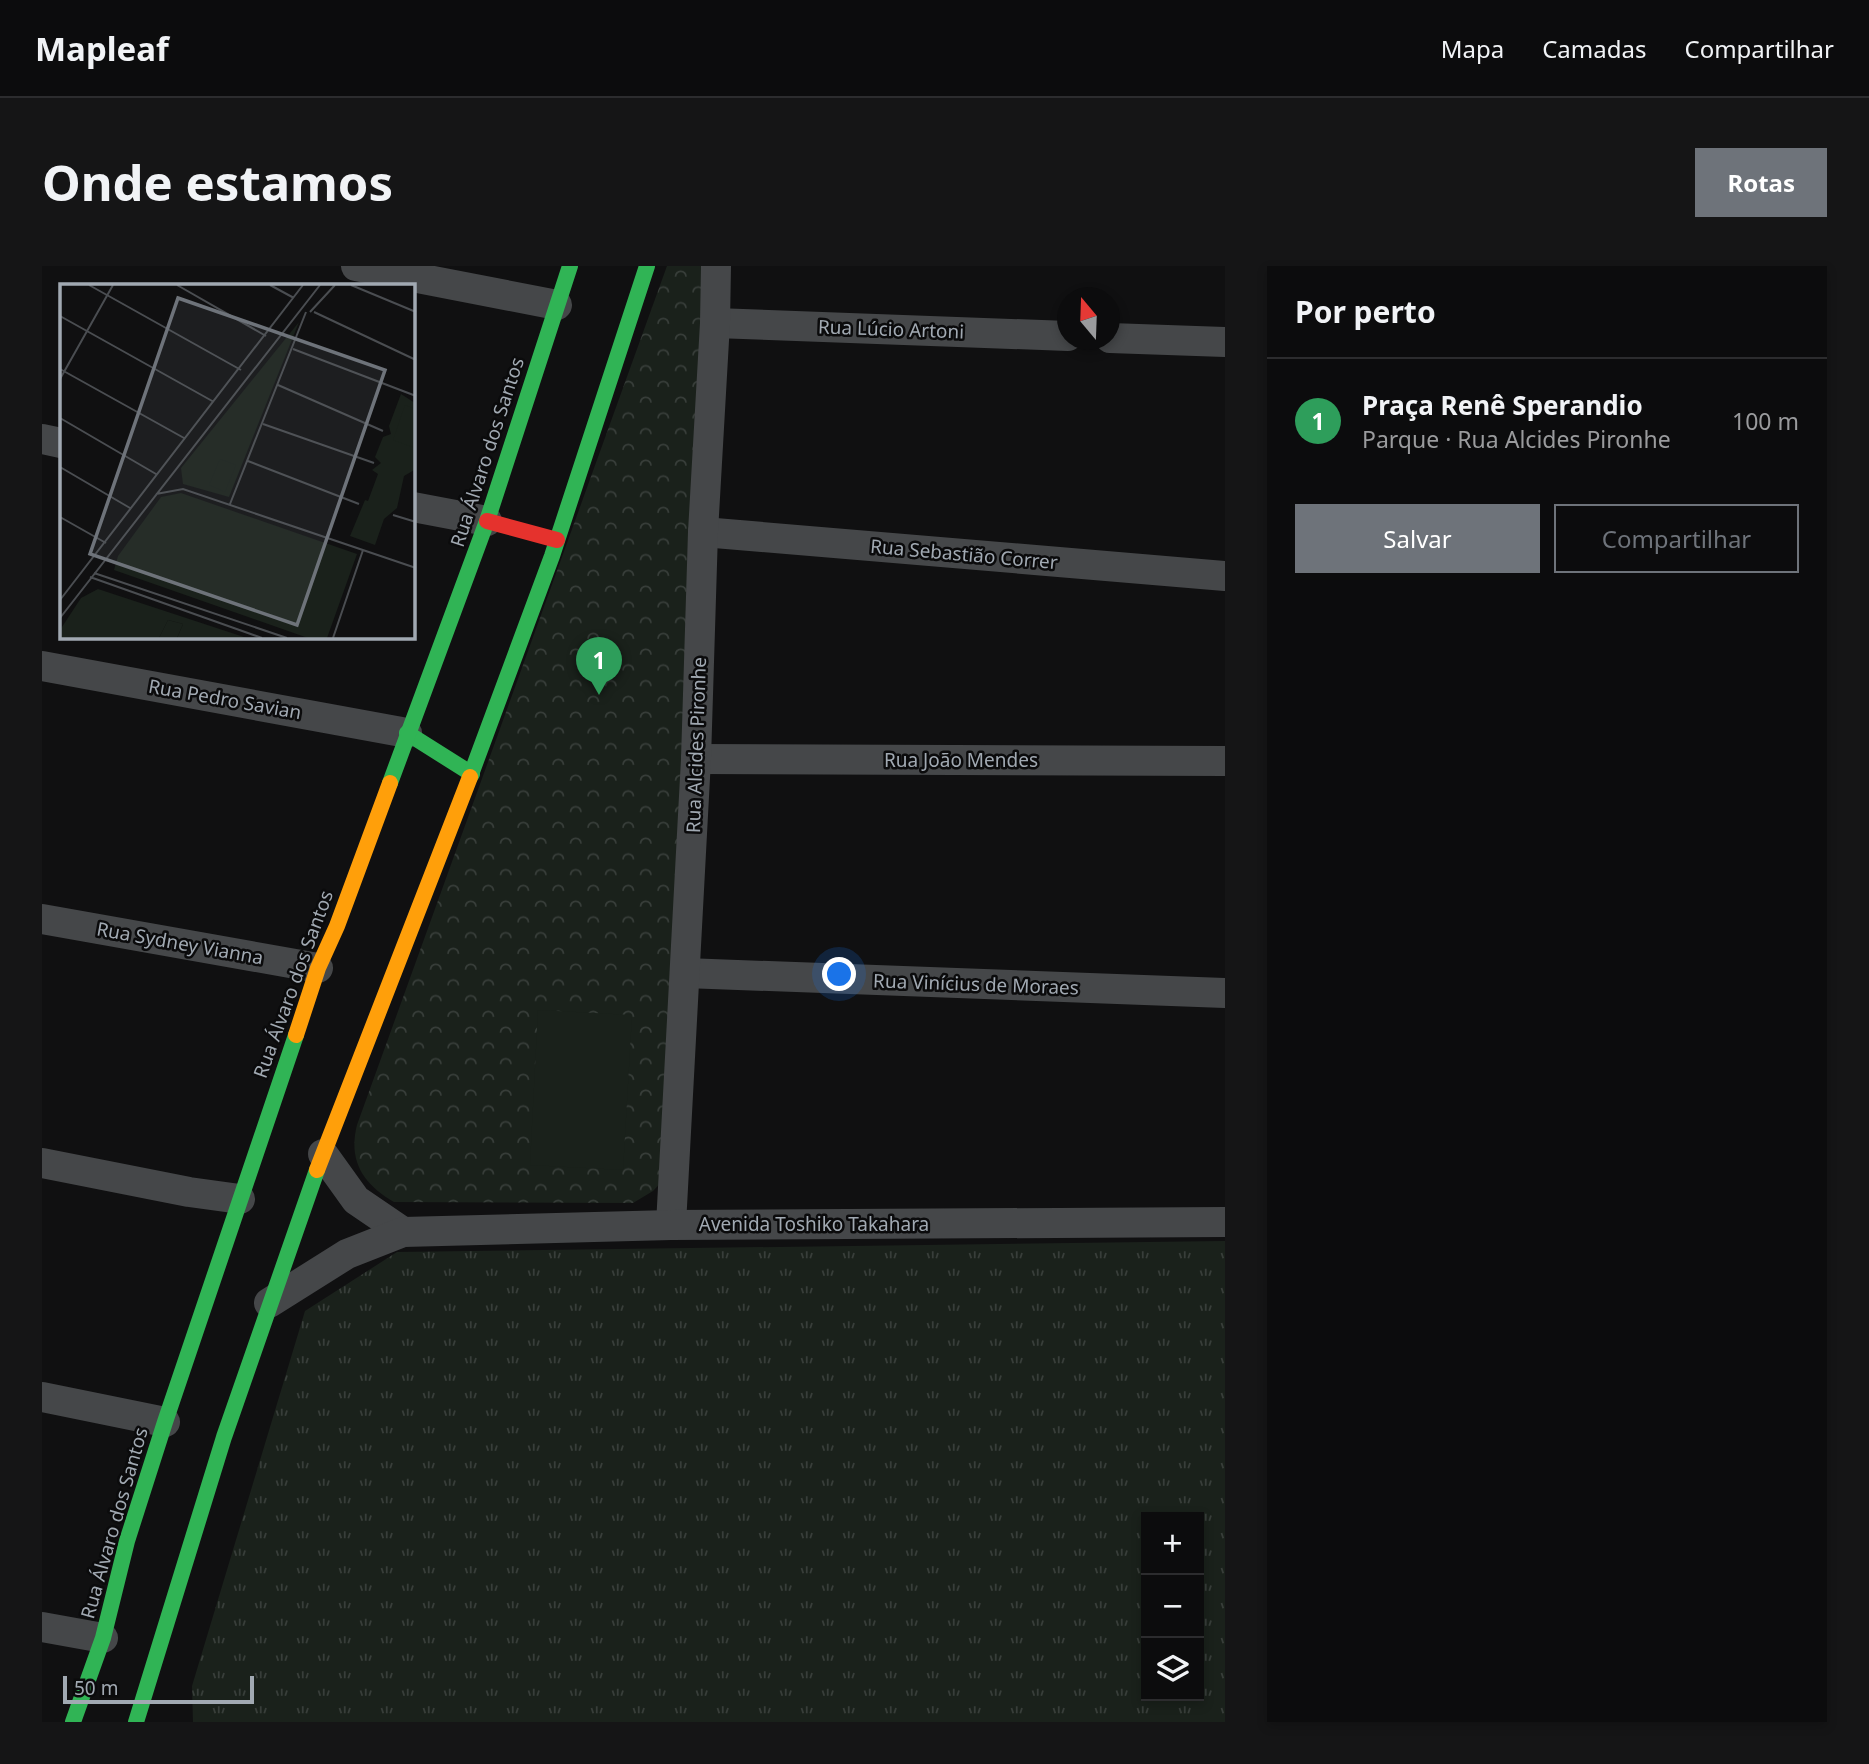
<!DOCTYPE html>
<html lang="pt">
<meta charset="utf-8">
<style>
:root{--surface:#0c0c0d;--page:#151516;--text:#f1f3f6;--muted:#9a9b9d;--line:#2c2c2e;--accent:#6e737a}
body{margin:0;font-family:"Noto Sans",sans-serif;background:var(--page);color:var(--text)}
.controls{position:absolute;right:21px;bottom:21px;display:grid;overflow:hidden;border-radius:0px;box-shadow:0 4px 10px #0003}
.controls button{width:63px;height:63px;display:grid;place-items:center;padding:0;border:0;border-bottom:2px solid var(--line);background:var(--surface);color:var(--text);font:35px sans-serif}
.compass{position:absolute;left:1015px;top:21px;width:63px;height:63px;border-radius:50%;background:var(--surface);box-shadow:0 4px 10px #0003;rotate:341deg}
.scale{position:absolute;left:21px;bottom:18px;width:191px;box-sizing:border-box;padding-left:7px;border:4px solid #a1a9b2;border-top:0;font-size:19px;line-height:24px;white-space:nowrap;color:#a1a9b2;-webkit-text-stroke:5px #0b0b0c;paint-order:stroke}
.you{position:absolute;left:798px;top:709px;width:24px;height:24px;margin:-18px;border:5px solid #fff;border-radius:50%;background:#1a73e8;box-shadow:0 0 0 10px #1a73e833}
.badge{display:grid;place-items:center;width:46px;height:46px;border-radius:50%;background:var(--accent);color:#fff;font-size:23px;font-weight:700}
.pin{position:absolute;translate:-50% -58px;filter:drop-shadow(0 2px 4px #0008)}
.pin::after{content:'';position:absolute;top:37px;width:24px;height:21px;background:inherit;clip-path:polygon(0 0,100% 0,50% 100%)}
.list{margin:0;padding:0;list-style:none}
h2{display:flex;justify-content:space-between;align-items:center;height:91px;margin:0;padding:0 28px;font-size:30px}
h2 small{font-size:23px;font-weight:400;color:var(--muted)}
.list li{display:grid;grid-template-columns:46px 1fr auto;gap:21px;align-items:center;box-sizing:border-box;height:126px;padding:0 28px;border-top:2px solid var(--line)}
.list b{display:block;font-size:26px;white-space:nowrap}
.list p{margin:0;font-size:23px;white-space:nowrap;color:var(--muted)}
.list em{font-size:23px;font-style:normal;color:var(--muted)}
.actions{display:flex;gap:14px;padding:21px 28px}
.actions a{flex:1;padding:16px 0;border:2px solid var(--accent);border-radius:0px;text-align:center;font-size:24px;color:var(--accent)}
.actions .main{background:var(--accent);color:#fff}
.icon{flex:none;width:38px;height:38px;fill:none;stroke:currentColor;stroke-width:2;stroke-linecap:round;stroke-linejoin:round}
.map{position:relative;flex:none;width:1183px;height:1456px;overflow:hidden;border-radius:0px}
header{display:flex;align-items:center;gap:42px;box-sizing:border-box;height:98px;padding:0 35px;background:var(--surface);border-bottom:2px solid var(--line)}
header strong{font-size:33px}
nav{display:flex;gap:38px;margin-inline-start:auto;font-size:24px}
.intro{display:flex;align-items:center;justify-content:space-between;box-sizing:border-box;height:168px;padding:0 42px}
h1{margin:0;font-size:49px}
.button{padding:18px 32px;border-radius:0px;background:var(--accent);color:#fff;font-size:24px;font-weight:700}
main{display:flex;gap:42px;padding:0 42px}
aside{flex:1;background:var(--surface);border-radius:0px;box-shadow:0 4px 10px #0003}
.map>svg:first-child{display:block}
</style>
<header>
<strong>Mapleaf</strong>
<nav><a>Mapa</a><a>Camadas</a><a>Compartilhar</a></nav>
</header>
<div class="intro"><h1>Onde estamos</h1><a class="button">Rotas</a></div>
<main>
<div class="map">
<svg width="1183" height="1456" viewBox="0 0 1183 1456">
<defs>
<pattern id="grass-tufts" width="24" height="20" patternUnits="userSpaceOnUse" patternTransform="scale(1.75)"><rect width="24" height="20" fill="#1a211b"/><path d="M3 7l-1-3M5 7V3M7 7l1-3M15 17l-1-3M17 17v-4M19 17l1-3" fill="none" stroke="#383e3a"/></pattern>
<pattern id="forest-crowns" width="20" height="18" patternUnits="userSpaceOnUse" patternTransform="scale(1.75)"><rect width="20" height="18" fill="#1a211b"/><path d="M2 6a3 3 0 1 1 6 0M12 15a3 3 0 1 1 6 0" fill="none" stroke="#383e3a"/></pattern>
</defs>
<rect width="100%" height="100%" fill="#101011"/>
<path fill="url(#grass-tufts)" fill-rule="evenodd" d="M1183,975V1456H151L150,1420L263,1045L355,986ZM1104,1251H1157V1430H1104Z"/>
<path fill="url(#forest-crowns)" d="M625,0H661L625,910L611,925L591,937L352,936C321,918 306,895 315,859Z"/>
<polygon fill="#1a211b" points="496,744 590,749 581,904 488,899"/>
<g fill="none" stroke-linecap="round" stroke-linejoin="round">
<g stroke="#454749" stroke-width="30">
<polyline points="314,0 515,39"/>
<polyline points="673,57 1026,70"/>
<polyline points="1068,72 1183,76"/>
<polyline points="0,173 19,177"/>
<polyline points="371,241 445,255"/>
<polyline points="661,266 1183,310"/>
<polyline points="0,400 365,467"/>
<polyline points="654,493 1183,495"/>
<polyline points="0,653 276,702"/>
<polyline points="643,707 1183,727"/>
<polyline points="281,888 314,934 361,966"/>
<polyline points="0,897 147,926 198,933"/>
<polyline points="629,959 654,493 661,266 673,57 674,0"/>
<polyline points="227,1037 305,988 361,966 629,959 1183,956"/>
<polyline points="0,1131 123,1156"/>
<polyline points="0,1361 61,1372"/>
</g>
<g stroke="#30b455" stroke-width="16">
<polyline points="365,467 430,508"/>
<polyline points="428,511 510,290 605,0"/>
<polyline points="348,517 445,255 528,0"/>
<polyline points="31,1456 61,1372 85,1275 123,1156 254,769"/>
<polyline points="94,1456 182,1171 275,904"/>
</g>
<g stroke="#ff9f0a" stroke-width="16">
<polyline points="254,769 276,702 295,660 348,517"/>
<polyline points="275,904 428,511"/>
</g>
<polyline stroke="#e5322d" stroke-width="16" points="445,255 515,274"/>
</g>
<g text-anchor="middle" stroke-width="5" stroke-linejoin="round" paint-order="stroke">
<g font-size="19" fill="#a1a9b2" stroke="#0b0b0c">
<text transform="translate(849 63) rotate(2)" y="7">Rua Lúcio Artoni</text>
<text transform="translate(445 186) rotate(-72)" y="7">Rua Álvaro dos Santos</text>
<text transform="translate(922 288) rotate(5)" y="7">Rua Sebastião Correr</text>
<text transform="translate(183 433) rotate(10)" y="7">Rua Pedro Savian</text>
<text transform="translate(654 479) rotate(-88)" y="7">Rua Alcides Pironhe</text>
<text x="919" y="501">Rua João Mendes</text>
<text transform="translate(138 677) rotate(10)" y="7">Rua Sydney Vianna</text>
<text transform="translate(251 718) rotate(-70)" y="7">Rua Álvaro dos Santos</text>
<text transform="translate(934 718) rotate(2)" y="7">Rua Vinícius de Moraes</text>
<text x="772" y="965">Avenida Toshiko Takahara</text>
<text transform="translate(72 1257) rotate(-74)" y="7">Rua Álvaro dos Santos</text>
</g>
</g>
<g transform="translate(18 18)">
<rect width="355" height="355" fill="#101011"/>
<path d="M121,209L297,270L267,354H248L54,286L58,272L101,213ZM38,305L187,354H117L123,340L108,336L99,354H0V346L21,314Z" fill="#1a211b"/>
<path d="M239,38L169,213L123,200L121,184ZM341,110L355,119L356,185L344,192L337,224L324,235L315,261L290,252L305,216L308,217L318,190L312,186L321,179L315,173L323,153L331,150L329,142ZM108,336L123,340L117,354H99Z" fill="#1a211b"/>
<path d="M345,121L355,125V164L333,156ZM160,175L176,181L165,208L149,201Z" fill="#1a211b"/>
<path fill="none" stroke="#4a4d51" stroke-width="2" d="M29,1L181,86M117,1L206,52M210,1L234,14M291,1L356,28M250,28L275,1M254,28L356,76M0,32L154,118M233,65L356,112M0,85L124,154M0,95L53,1M218,101L323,147M0,134L96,190M203,140L314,179M188,177L299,220M0,183L70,224M96,210L123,205L356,284M170,220L246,28M333,231L356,238M0,233L46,259M34,289L227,354M30,293L202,354M0,316L243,1M0,334L260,1M273,354L303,266"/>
<path fill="#6e737a" fill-opacity="0.15" stroke="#6e737a" stroke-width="3.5" d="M118,14L325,86L237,341L30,270Z"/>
<rect width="355" height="355" fill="none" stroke="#a1a9b2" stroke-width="3.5"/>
</g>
</svg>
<div class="controls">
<button>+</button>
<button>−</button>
<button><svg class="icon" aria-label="layers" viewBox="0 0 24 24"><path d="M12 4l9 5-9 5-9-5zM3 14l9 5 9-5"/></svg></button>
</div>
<svg class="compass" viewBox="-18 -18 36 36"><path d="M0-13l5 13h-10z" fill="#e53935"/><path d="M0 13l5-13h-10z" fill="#9a9b9d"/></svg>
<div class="scale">50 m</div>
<div class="you"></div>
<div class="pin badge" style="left:557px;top:429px;background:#2e9e5b">1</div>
</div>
<aside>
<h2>Por perto<small></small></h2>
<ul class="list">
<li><span class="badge" style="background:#2e9e5b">1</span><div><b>Praça Renê Sperandio</b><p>Parque · Rua Alcides Pironhe</p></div><em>100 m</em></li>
</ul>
<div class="actions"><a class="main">Salvar</a><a>Compartilhar</a></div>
</aside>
</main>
